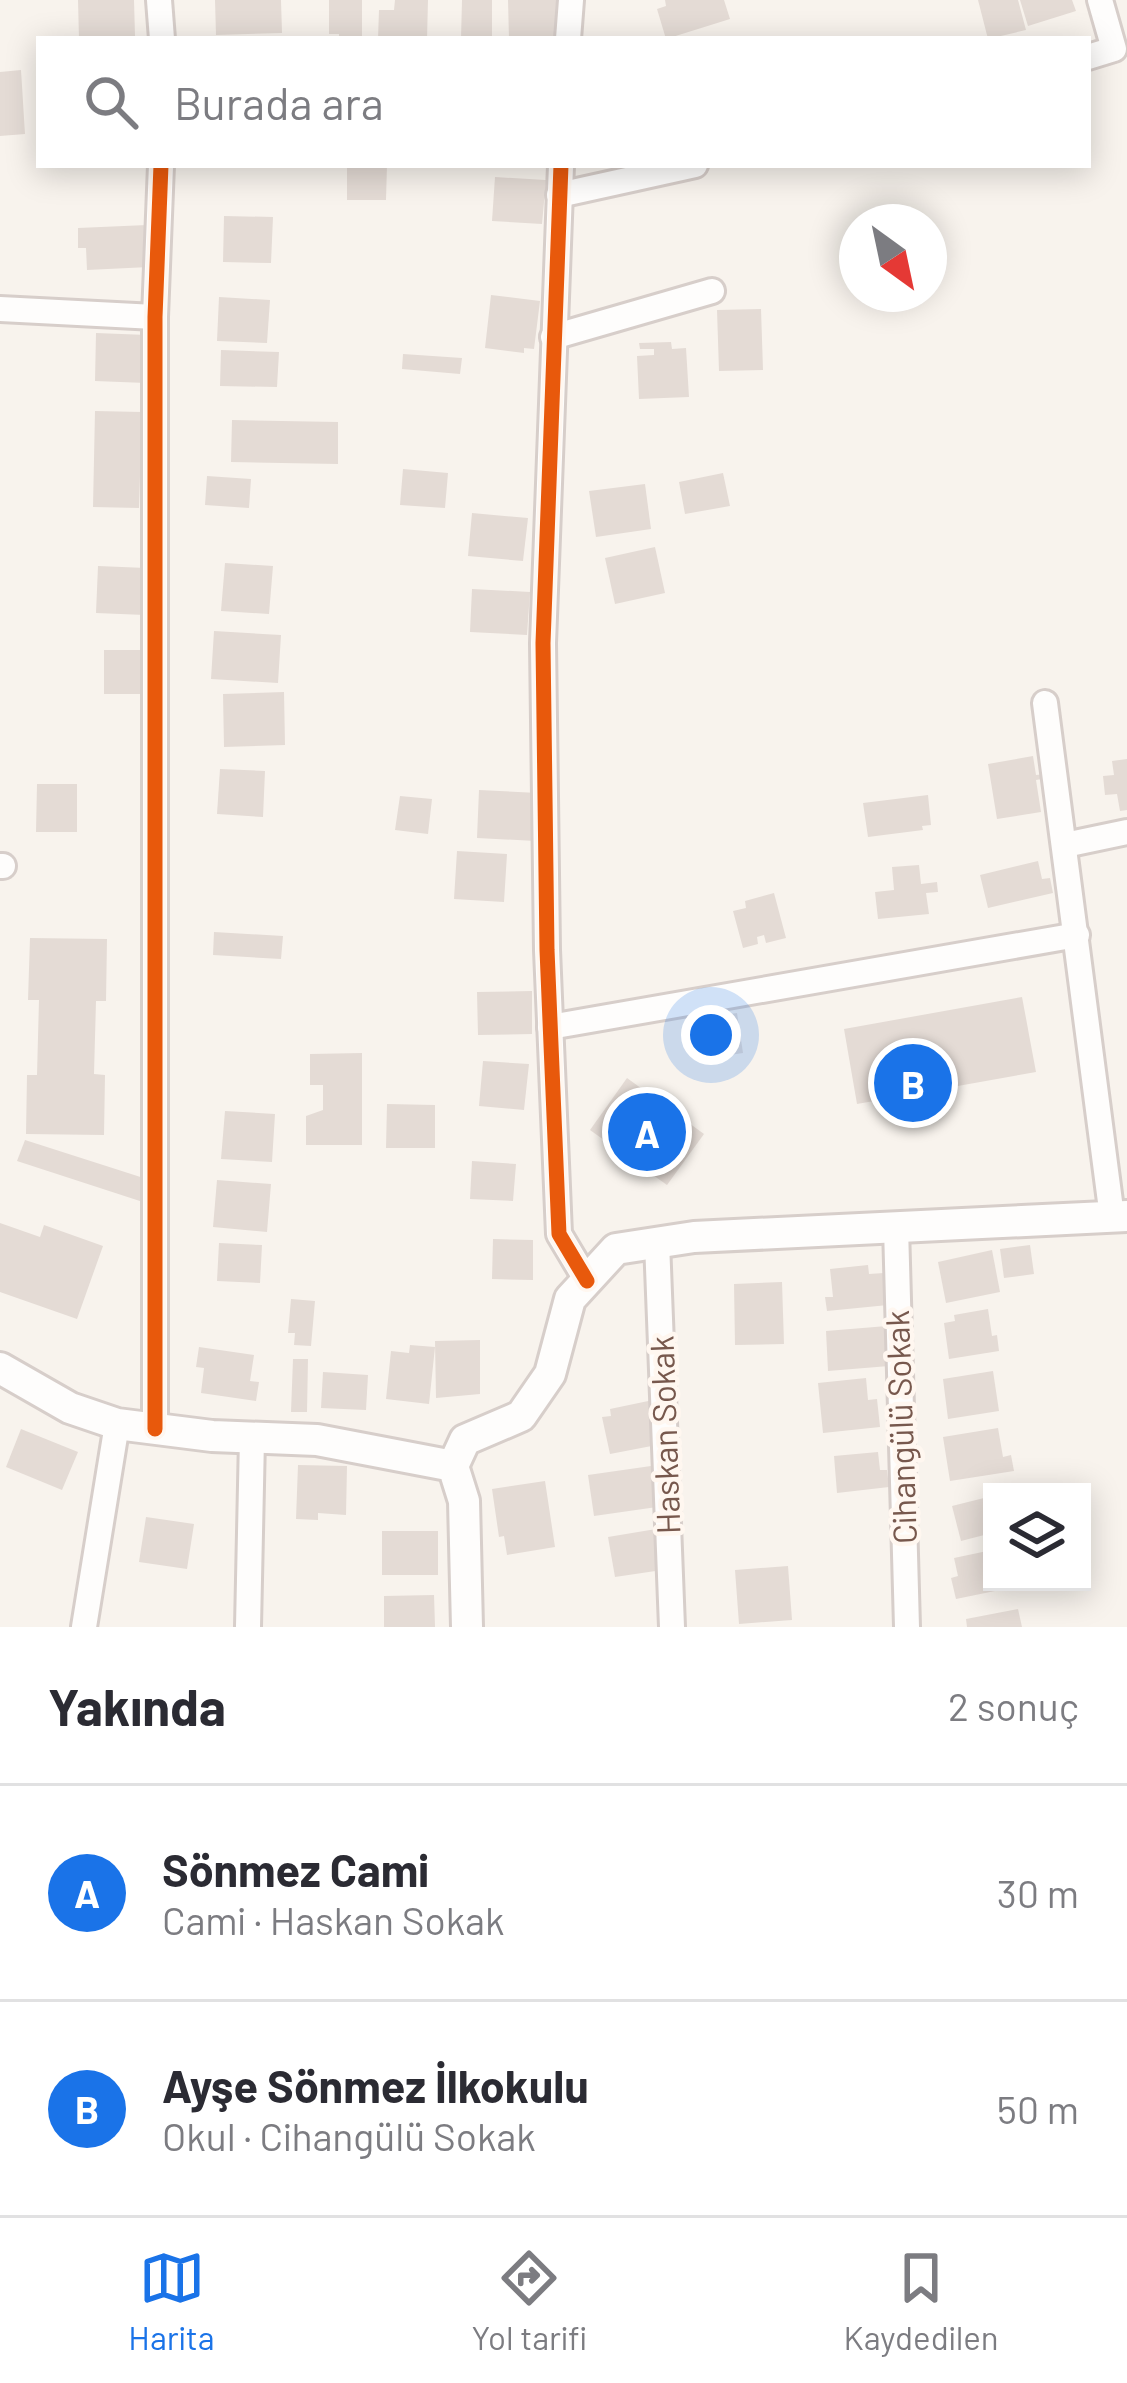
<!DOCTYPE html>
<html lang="tr">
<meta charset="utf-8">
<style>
:root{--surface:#fff;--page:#f2f2f3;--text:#2b2b33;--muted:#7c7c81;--line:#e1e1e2;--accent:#1a73e8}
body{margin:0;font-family:Barlow,sans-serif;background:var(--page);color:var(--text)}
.controls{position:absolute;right:36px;bottom:36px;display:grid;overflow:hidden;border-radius:0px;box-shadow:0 6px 30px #0003}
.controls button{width:108px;height:108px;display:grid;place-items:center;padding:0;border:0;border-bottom:3px solid var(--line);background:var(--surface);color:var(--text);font:60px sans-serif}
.compass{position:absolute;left:839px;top:204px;width:108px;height:108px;border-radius:50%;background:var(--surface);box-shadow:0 6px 30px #0003;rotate:147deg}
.you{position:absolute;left:711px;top:1035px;width:42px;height:42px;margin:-30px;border:9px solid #fff;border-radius:50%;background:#1a73e8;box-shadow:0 0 0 18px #1a73e833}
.badge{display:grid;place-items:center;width:78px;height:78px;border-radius:50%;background:var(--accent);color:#fff;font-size:39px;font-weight:700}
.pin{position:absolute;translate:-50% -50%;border:6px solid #fff;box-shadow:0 3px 12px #0006}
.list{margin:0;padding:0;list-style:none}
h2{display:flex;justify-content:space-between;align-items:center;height:156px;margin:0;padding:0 48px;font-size:51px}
h2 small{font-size:39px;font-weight:400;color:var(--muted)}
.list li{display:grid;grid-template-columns:78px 1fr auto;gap:36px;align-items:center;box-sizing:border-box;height:216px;padding:0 48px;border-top:3px solid var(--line)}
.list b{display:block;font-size:45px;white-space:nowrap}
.list p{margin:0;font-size:39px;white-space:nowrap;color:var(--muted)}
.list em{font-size:39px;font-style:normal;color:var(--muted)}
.icon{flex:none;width:66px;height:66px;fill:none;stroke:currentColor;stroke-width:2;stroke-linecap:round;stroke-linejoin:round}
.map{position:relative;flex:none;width:1127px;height:1627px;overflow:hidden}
.search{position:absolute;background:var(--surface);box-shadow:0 6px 30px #0003;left:36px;right:36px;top:36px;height:132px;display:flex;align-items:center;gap:30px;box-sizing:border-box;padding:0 42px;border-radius:0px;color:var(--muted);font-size:45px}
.sheet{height:588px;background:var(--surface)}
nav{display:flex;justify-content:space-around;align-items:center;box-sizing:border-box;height:168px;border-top:3px solid var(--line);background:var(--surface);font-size:33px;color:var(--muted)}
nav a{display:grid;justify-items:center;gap:6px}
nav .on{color:var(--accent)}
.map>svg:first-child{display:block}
</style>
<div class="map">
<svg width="1127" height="1627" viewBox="0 0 1127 1627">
<rect width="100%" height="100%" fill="#f8f3ed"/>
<g fill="#e4dbd5">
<polygon points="78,0 134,0 135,36 79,39"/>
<polygon points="215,0 281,0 282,33 216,35"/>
<polygon points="329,0 362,0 362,39 339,39 339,34 329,34"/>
<polygon points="395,0 428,0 427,39 378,39 379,10 394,10"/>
<polygon points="462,0 492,0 492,39 461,39"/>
<polygon points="508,0 561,0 562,39 509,39"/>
<polygon points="665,0 724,0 730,19 666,39 657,9 666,6"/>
<polygon points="978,0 1018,0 1026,30 988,39"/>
<polygon points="1020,0 1072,0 1076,11 1028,26"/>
<polygon points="21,70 25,134 0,136 0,72"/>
<polygon points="347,165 387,165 386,200 347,200"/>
<polygon points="495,177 546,180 542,224 492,221"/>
<polygon points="224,216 273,217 271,263 223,262"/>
<polygon points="147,225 149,267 87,270 86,248 78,248 78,228"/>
<polygon points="491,295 540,301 534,349 524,348 524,353 485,348"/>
<polygon points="219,297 270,300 267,343 217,341"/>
<polygon points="761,309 763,370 719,371 717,310"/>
<polygon points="96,333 147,335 146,383 95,381"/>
<polygon points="671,342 672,349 686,348 689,397 639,399 637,356 654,355 654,349 640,349 639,343"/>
<polygon points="221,350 279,352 277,387 220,386"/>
<polygon points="403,354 462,358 460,374 402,369"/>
<polygon points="95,411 142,412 139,508 93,507"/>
<polygon points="232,420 338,422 338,464 231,462"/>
<polygon points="403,469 448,473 445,508 400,505"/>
<polygon points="723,473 730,506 685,514 679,482"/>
<polygon points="207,476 251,479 249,508 205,505"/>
<polygon points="645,484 651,529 596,537 589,491"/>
<polygon points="472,513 528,518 523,561 468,556"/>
<polygon points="655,547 665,593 615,604 605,558"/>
<polygon points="225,563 273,566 269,614 221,611"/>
<polygon points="98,566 146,568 145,615 96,613"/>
<polygon points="472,589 530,592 527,635 470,632"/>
<polygon points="214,631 281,635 278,683 211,679"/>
<rect x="104" y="650" width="46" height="44"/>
<polygon points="284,692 285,745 224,747 223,694"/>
<polygon points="1033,756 1036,775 1046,774 1047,778 1036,780 1041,812 997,819 988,764"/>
<polygon points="1127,759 1127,810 1120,811 1117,794 1105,795 1103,776 1114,775 1112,761"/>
<polygon points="220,769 265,771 263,817 217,814"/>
<polygon points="37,784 77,784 77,832 36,832"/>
<polygon points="479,790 538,793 536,841 477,838"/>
<polygon points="928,795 931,825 922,826 923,830 868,837 863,803"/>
<polygon points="400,796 432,799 428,834 395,830"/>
<polygon points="457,851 507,854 504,902 454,899"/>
<polygon points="1038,861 1042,879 1050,878 1053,893 988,908 980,875"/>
<polygon points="919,865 921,884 937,882 938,892 926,893 929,914 878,919 875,892 894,890 892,867"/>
<polygon points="774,893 786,938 766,943 764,935 757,937 758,944 743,948 733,911 746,908 745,901"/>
<polygon points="214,932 283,936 281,959 213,955"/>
<polygon points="30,938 107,939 106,1001 96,1001 94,1074 105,1075 104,1135 26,1134 27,1075 37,1075 39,1000 28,1000"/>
<polygon points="532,991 532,1034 478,1035 477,992"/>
<polygon points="1022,997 1036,1072 857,1104 844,1029"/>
<polygon points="737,1013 743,1053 703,1059 697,1019"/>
<polygon points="362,1053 362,1145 306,1145 306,1116 323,1110 323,1085 310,1085 310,1054"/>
<polygon points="483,1061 529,1064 524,1110 479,1106"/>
<polygon points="627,1078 704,1134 667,1185 590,1130"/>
<polygon points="387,1104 435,1105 435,1148 386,1148"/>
<polygon points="225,1111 275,1114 272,1162 221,1159"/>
<polygon points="25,1140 153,1181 146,1203 17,1161"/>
<polygon points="472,1161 516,1164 513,1201 470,1199"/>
<polygon points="217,1180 271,1184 267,1232 213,1227"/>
<polygon points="0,1223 40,1237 44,1225 103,1246 77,1319 0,1292"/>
<polygon points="493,1239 533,1240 533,1280 492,1279"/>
<polygon points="219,1243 262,1245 260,1283 217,1281"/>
<polygon points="1030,1245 1034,1274 1004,1278 1000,1249"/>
<polygon points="992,1250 1000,1292 946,1303 938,1262"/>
<polygon points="868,1265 869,1274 884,1273 888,1305 827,1311 825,1297 833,1297 830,1269"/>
<polygon points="782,1282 784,1344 735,1345 734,1284"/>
<polygon points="291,1299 315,1301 311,1346 294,1345 295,1333 288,1333"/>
<polygon points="988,1309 992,1336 997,1335 999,1351 949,1359 944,1323 955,1321 954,1315"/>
<polygon points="887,1326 889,1366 828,1371 826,1331"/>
<polygon points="480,1340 480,1394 436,1398 435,1341"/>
<polygon points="410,1345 435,1347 429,1404 386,1399 391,1351 409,1353"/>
<polygon points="199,1347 254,1355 250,1381 259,1382 256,1401 201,1393 204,1368 196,1367"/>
<polygon points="293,1359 308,1359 307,1412 291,1412"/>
<polygon points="993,1371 999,1411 948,1419 943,1379"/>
<polygon points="323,1372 368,1375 366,1410 321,1408"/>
<polygon points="866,1378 868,1400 877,1399 880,1427 823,1433 818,1383"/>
<polygon points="653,1400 662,1444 610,1454 602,1417 611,1416 610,1409"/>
<polygon points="998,1428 1003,1457 1011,1455 1014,1471 950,1481 943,1437"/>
<polygon points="21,1429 78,1452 62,1490 6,1467"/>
<polygon points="878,1452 880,1470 887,1470 889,1487 837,1493 834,1456"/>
<polygon points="298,1465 347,1466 346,1515 318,1513 318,1520 296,1519"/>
<polygon points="651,1466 657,1507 594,1516 588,1475"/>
<polygon points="545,1481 555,1547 507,1555 504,1536 499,1537 492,1489"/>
<polygon points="992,1496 992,1533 961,1541 952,1506"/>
<polygon points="146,1517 194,1524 187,1569 139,1562"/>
<polygon points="662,1528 669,1569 615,1577 608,1537"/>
<rect x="382" y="1531" width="56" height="44"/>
<polygon points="992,1550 992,1582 1029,1584 956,1599 951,1578 958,1576 954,1558"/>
<polygon points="788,1566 792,1620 739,1624 735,1570"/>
<polygon points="434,1595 435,1627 384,1627 384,1596"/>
<polygon points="1018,1609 1022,1627 967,1627 966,1619"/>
</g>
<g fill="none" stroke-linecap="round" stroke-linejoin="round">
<g stroke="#d7ceca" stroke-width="30">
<g id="minor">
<polyline points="159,0 162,39"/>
<polyline points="568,39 571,0"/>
<polyline points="1088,57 1114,49 1100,0"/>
<polyline points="561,165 543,643 547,950 559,1234 587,1281"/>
<polyline points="559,195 695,165"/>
<polyline points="0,309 155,317"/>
<polyline points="553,337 712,291"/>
<polyline points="1045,703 1112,1217"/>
<polyline points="1065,845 1127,832"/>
<polyline points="0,866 3,866"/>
<polyline points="550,1027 1077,935"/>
<polyline points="896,1227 907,1627"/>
<polyline points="657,1242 672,1627"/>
<polyline points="155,1429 155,317 161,165"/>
<polyline points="84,1627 117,1424"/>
<polyline points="248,1627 252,1438"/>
</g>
</g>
<g stroke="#d7ceca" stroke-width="36">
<g id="tertiary">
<polyline points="0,1368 70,1408 117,1424 212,1436 317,1440 453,1466 464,1501 467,1627"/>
<polyline points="453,1466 465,1440 521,1416 550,1374 570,1299 616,1249 694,1237 1127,1216"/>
</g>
</g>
<use href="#minor" stroke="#fefdfc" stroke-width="24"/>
<use href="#tertiary" stroke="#fefdfc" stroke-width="30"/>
<g stroke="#fff7f0" stroke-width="22">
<g id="cycleway">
<polyline points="561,165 543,643 547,950 559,1234 587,1281"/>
<polyline points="155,1429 155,317 161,165"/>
</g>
</g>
<use href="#cycleway" stroke="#e8590c" stroke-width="15"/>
</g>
<g text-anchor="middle" stroke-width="9" stroke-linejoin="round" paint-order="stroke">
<g font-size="33" fill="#77584d" stroke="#fff7f0">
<text transform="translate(901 1427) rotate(-92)" y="12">Cihangülü Sokak</text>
<text transform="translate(665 1435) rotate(-92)" y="12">Haskan Sokak</text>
</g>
</g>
</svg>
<div class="controls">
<button><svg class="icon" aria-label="layers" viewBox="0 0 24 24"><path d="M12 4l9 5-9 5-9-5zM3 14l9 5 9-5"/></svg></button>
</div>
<svg class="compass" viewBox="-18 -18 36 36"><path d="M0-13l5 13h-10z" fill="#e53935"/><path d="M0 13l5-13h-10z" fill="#7c7c81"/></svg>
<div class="you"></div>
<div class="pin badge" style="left:647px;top:1132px">A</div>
<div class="pin badge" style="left:913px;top:1083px">B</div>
<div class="search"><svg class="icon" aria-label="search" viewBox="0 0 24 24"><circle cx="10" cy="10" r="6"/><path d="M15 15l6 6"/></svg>Burada ara</div>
</div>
<section class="sheet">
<h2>Yakında<small>2 sonuç</small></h2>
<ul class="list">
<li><span class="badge">A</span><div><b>Sönmez Cami</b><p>Cami · Haskan Sokak</p></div><em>30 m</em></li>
<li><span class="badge">B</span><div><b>Ayşe Sönmez İlkokulu</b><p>Okul · Cihangülü Sokak</p></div><em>50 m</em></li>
</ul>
</section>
<nav>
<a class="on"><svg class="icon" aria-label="map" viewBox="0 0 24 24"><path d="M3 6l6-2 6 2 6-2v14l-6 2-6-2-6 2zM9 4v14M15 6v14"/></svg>Harita</a>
<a><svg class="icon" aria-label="directions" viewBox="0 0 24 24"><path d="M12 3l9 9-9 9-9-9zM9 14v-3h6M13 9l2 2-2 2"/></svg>Yol tarifi</a>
<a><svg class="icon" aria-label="saved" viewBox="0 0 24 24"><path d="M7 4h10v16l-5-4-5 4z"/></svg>Kaydedilen</a>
</nav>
